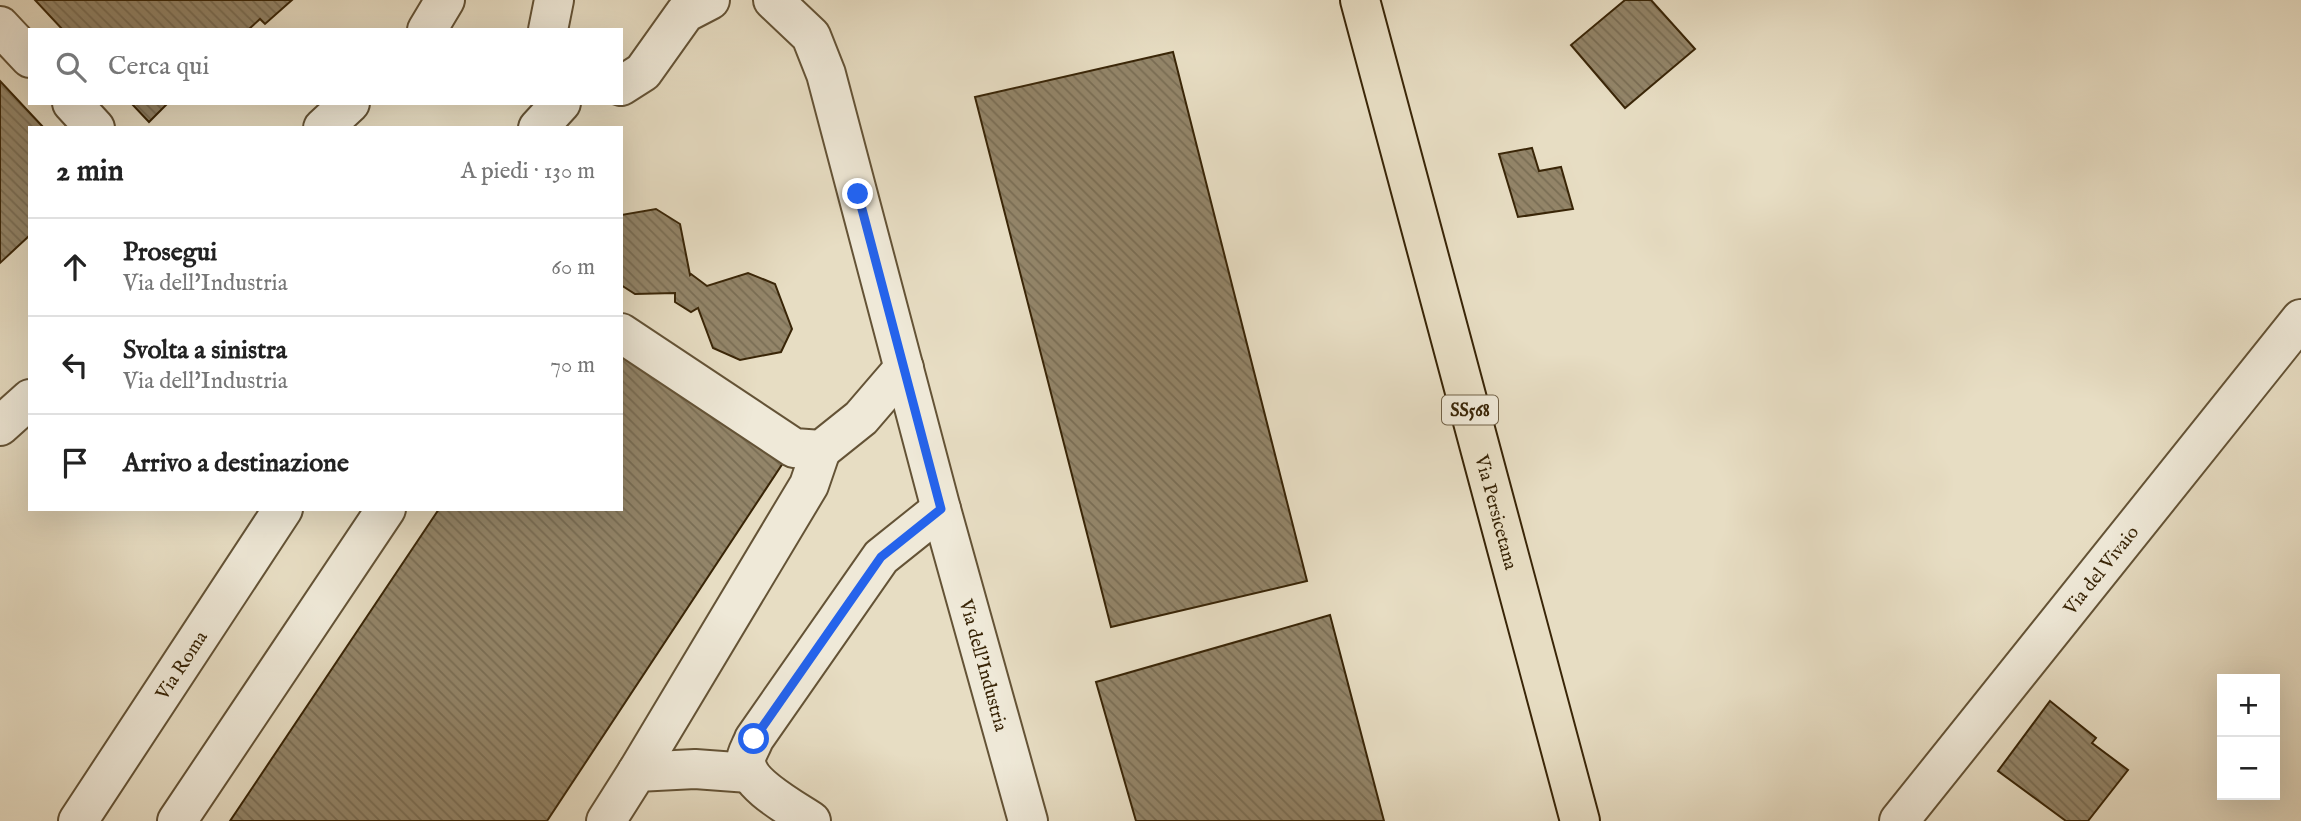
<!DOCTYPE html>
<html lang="it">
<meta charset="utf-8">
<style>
:root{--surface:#fff;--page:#f6f6f6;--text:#222;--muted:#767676;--line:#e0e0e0}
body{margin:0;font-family:"IM FELL English",serif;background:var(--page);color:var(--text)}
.controls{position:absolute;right:21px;bottom:21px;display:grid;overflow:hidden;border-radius:0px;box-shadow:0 7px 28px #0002}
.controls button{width:63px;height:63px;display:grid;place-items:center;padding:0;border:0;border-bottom:2px solid var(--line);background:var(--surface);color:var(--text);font:35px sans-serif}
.stop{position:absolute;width:21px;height:21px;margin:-16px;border:5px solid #2563eb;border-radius:50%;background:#fff}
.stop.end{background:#2563eb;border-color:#fff;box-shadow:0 2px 7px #0008}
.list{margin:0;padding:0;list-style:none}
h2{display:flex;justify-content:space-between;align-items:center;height:91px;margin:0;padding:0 28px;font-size:30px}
h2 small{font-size:23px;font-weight:400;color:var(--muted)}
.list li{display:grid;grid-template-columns:46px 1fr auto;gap:21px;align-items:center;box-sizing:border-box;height:98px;padding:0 28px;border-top:2px solid var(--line)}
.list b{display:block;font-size:26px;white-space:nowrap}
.list p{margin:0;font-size:23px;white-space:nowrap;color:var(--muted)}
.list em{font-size:23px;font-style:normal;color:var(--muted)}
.icon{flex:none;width:38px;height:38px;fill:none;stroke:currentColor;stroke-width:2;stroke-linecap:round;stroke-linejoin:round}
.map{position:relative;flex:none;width:2301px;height:821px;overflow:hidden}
.search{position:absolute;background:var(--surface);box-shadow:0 7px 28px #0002;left:28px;top:28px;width:595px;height:77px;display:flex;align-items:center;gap:18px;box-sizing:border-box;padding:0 24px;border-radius:0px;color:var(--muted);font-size:26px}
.panel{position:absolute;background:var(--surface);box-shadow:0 7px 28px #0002;left:28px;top:126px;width:595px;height:385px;border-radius:0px}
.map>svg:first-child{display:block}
</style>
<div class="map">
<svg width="2301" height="821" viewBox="0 0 2301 821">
<defs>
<pattern id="building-back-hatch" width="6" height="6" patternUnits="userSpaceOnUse" patternTransform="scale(1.75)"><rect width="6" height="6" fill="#938569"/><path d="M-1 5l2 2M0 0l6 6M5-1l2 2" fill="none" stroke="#796d54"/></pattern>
</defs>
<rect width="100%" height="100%" fill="#e7ddc3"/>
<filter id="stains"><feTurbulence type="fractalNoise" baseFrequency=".00286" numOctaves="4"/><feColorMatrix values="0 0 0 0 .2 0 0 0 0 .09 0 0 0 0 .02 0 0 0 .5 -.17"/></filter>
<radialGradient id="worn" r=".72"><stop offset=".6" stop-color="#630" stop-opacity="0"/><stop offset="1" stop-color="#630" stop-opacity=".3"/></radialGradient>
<g fill="url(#building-back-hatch)" stroke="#392507" stroke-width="2">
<polygon points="35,0 292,0 265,24 260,19 248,30 63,30"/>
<polygon points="1625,0 1651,0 1695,49 1625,108 1571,45"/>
<polygon points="1173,52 1307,581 1111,627 975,97"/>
<polygon points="0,81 44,128 30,128 30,235 0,263"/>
<polygon points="131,103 168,103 149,122"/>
<polygon points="1532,148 1539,171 1561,167 1573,209 1518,217 1499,154"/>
<polygon points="656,209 680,224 690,275 691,274 707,286 748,273 775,284 792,329 781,352 740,360 713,348 698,308 691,312 675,302 675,293 635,294 621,285 621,215"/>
<polygon points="621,347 785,460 547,821 230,821 439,509 621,509"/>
<polygon points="1330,615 1384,821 1136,821 1096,682"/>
<polygon points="2050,701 2096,738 2092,743 2128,770 2088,821 2066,821 1998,771"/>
</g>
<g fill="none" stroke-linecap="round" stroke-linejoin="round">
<g stroke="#645336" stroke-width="42">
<g id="minor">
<path id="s1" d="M773,0L811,36L826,74L941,509L1028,821"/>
<polyline points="0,26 30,58"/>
<polyline points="427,30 445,0"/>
<polyline points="548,30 554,0"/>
<polyline points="621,86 643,72 685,13 710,0"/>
<polyline points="72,103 95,128"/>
<polyline points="323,128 350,103"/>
<polyline points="538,128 561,103"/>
<polyline points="621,333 794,448 821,450 861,418 904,368"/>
<polyline points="0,426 30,399"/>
<polyline points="637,772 809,485 821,450"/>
<path id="s2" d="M78,821L283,509"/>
<polyline points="177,821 386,509"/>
<polyline points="606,821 637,772 695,769 749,773"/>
<path d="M811,821C793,809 746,784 746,760C746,754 752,745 754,739L881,557L941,509"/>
<path id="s3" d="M1899,821L2301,319"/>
</g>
</g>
<g stroke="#392507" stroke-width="42">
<g id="major">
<path id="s4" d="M1360,0L1580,821"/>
</g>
</g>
<use href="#minor" stroke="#efe9d8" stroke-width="38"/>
<use href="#major" stroke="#e7ddc3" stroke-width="38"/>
</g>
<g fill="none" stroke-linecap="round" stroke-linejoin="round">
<polyline stroke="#2563eb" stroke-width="9" points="754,739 881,557 941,509 858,194"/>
</g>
<g text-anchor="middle" stroke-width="5" stroke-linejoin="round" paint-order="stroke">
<rect fill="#efe9d8" stroke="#706046" stroke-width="2" x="1442" y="395.5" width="56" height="29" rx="5"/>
<g font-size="18" font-weight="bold" fill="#392507">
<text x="1470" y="416">SS568</text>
</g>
<g font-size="19" fill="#392507" stroke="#efe9d8">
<text dy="7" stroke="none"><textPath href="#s4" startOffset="530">Via Persicetana</textPath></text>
<text dy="7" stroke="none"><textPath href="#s3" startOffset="322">Via del Vivaio</textPath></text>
<text dy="7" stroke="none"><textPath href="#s2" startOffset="187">Via Roma</textPath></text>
<text dy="7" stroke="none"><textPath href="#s1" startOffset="705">Via dell'Industria</textPath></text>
</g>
</g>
<rect width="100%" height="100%" filter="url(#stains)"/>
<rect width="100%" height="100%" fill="url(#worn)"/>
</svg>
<div class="controls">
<button>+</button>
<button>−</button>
</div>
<div class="stop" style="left:754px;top:739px"></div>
<div class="stop end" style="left:858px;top:194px"></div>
<div class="search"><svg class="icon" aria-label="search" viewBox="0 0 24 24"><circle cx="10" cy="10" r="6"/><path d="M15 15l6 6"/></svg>Cerca qui</div>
<section class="panel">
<h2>2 min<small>A piedi · 130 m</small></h2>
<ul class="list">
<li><svg class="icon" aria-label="ahead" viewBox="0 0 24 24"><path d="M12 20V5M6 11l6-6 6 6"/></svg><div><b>Prosegui</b><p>Via dell'Industria</p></div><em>60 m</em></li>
<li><svg class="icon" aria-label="left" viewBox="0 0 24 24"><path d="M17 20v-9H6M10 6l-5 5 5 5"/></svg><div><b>Svolta a sinistra</b><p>Via dell'Industria</p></div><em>70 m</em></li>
<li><svg class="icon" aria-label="arrive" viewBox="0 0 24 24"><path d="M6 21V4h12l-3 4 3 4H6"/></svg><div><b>Arrivo a destinazione</b></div></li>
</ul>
</section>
</div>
